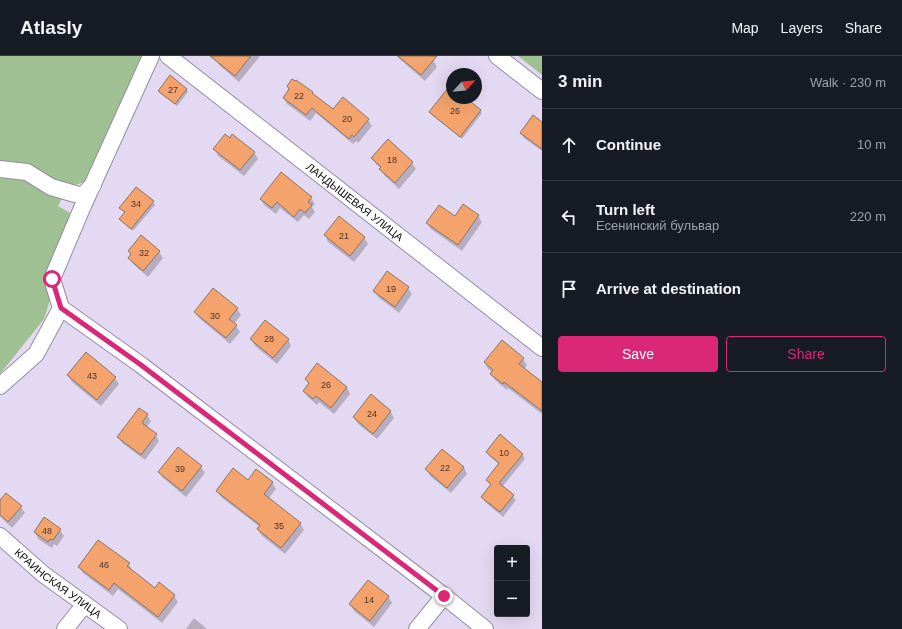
<!DOCTYPE html>
<meta charset="utf-8">
<style>
:root{--surface:#171b24;--page:#242831;--text:#f1f3f6;--muted:#9ea1a6;--line:#363941;--accent:#db2777}
body{margin:0;font-family:Helvetica,sans-serif;background:var(--page);color:var(--text)}
.controls{position:absolute;right:12px;bottom:12px;display:grid;overflow:hidden;border-radius:4px;box-shadow:0 4px 16px #0002}
.controls button{width:36px;height:36px;display:grid;place-items:center;padding:0;border:0;border-bottom:1px solid var(--line);background:var(--surface);color:var(--text);font:20px sans-serif}
.compass{position:absolute;left:446px;top:12px;width:36px;height:36px;border-radius:50%;background:var(--surface);box-shadow:0 4px 16px #0002;rotate:64deg}
.stop{position:absolute;width:12px;height:12px;margin:-9px;border:3px solid #db2777;border-radius:50%;background:#fff}
.stop.end{background:#db2777;border-color:#fff;box-shadow:0 1px 4px #0008}
.list{margin:0;padding:0;list-style:none}
h2{display:flex;justify-content:space-between;align-items:center;height:52px;margin:0;padding:0 16px;font-size:17px}
h2 small{font-size:13px;font-weight:400;color:var(--muted)}
.list li{display:grid;grid-template-columns:26px 1fr auto;gap:12px;align-items:center;box-sizing:border-box;height:72px;padding:0 16px;border-top:1px solid var(--line)}
.list b{display:block;font-size:15px;white-space:nowrap}
.list p{margin:0;font-size:13px;white-space:nowrap;color:var(--muted)}
.list em{font-size:13px;font-style:normal;color:var(--muted)}
.actions{display:flex;gap:8px;padding:12px 16px}
.actions a{flex:1;padding:9px 0;border:1px solid var(--accent);border-radius:4px;text-align:center;font-size:14px;color:var(--accent)}
.actions .main{background:var(--accent);color:#fff}
.icon{flex:none;width:22px;height:22px;fill:none;stroke:currentColor;stroke-width:2;stroke-linecap:round;stroke-linejoin:round}
.map{position:relative;flex:none;width:542px;height:573px;overflow:hidden}
header{display:flex;align-items:center;gap:24px;box-sizing:border-box;height:56px;padding:0 20px;background:var(--surface);border-bottom:1px solid var(--line)}
header strong{font-size:19px}
nav{display:flex;gap:22px;margin-inline-start:auto;font-size:14px}
main{display:flex}
aside{flex:1;background:var(--surface)}
.map>svg:first-child{display:block}
</style>
<header>
<strong>Atlasly</strong>
<nav><a>Map</a><a>Layers</a><a>Share</a></nav>
</header>
<main>
<div class="map">
<svg width="542" height="573" viewBox="0 0 542 573">
<rect width="100%" height="100%" fill="#e4d9f2"/>
<g fill="#9fc093">
<polygon points="0,0 145,0 92,124 68,131 58,150 76,160 44,263 0,318"/>
<polygon points="518,0 542,0 542,19"/>
</g>
<g fill="#0003">
<polygon points="219,0 260,0 239,26 220,10 216,4"/>
<polygon points="396,0 428,0 433,4 437,11 425,25"/>
<polygon points="187,33 188,36 177,50 161,38 159,35"/>
<polygon points="452,33 452,42 464,42 480,55 482,57 462,83 432,59 430,56"/>
<polygon points="312,37 314,41 333,55 368,64 372,70 358,87 356,85 353,88 316,57 310,65 287,48 284,42"/>
<polygon points="542,67 542,95 524,82 521,77"/>
<polygon points="388,85 412,107 416,113 399,133 384,119 381,112 376,108 372,102"/>
<polygon points="215,93 254,96 258,103 244,120 218,100"/>
<polygon points="311,142 315,148 312,151 315,156 309,163 304,159 298,166 280,152 276,158 264,149 261,143"/>
<polygon points="153,146 155,149 133,175 122,166 120,163 125,157 120,152"/>
<polygon points="478,160 482,166 462,195 431,173 427,167 455,161"/>
<polygon points="325,179 364,181 368,188 354,206 328,186"/>
<polygon points="142,181 159,196 163,202 148,221 133,208 129,202 131,199 129,195"/>
<polygon points="408,232 412,238 399,257 378,241 374,235"/>
<polygon points="214,234 237,253 241,259 234,268 240,276 230,288 199,262 195,256"/>
<polygon points="251,283 288,283 291,290 277,308 255,290"/>
<polygon points="502,285 523,303 527,309 524,313 542,327 542,358 508,332 507,334 495,324 491,318 493,316 488,313 485,307"/>
<polygon points="68,319 115,322 119,328 101,350 72,326"/>
<polygon points="306,323 347,331 350,338 334,358 319,346 317,349 308,341 304,335 309,329"/>
<polygon points="390,355 394,362 377,383 358,368 354,361"/>
<polygon points="147,359 151,365 146,372 156,379 159,385 145,404 122,387 118,381"/>
<polygon points="178,392 201,411 205,417 186,441 163,422 159,416"/>
<polygon points="487,396 522,398 525,403 502,431 513,440 516,444 503,461 485,446 482,441 491,430 487,424 499,408 489,400"/>
<polygon points="464,411 467,418 451,437 430,420 427,414"/>
<polygon points="272,426 276,433 268,443 300,467 304,474 285,498 262,480 258,474 260,471 221,441 217,435"/>
<polygon points="0,446 21,451 25,457 12,472 0,460"/>
<polygon points="60,474 64,480 57,490 54,488 52,492 38,483 35,476"/>
<polygon points="129,508 132,514 132,515 155,533 174,540 178,546 162,567 118,533 113,540 83,517 79,511"/>
<polygon points="368,525 389,541 392,547 374,571 354,555 350,548"/>
<polygon points="194,562 207,573 186,573"/>
</g>
<g fill="#f3a36b" stroke="#8a7465">
<polygon points="210,0 251,0 235,20"/>
<polygon points="398,0 437,0 421,19"/>
<polygon points="170,19 187,33 175,48 158,35"/>
<polygon points="292,23 295,25 296,24 313,36 312,37 333,53 343,41 369,63 354,81 352,79 349,83 312,52 306,59 283,42 289,33 287,30"/>
<polygon points="452,27 452,42 466,42 481,54 460,81 429,56"/>
<polygon points="533,59 542,66 542,93 520,77"/>
<polygon points="225,78 230,82 232,78 255,96 240,114 213,93"/>
<polygon points="388,83 413,106 395,127 379,113 381,111 371,102"/>
<polygon points="281,116 312,141 308,146 312,149 305,157 300,153 294,161 277,146 272,152 260,143"/>
<polygon points="136,131 154,145 131,173 119,163 125,156 119,152"/>
<polygon points="463,148 479,159 458,189 426,167 439,149 455,160"/>
<polygon points="339,160 365,181 350,200 324,179"/>
<polygon points="141,179 160,195 143,215 128,202 131,198 128,195"/>
<polygon points="387,215 409,231 395,251 373,235"/>
<polygon points="213,232 238,252 229,263 237,269 226,282 194,256"/>
<polygon points="265,264 289,283 273,302 250,283"/>
<polygon points="502,284 524,302 519,308 542,326 542,355 504,326 503,328 490,318 493,314 484,306"/>
<polygon points="86,296 116,321 97,344 67,319"/>
<polygon points="317,307 347,331 331,352 316,340 313,343 303,335 309,327 305,323"/>
<polygon points="371,338 391,355 373,378 353,361"/>
<polygon points="139,352 148,358 142,367 157,378 141,399 117,381"/>
<polygon points="500,378 523,398 499,427 514,439 500,456 481,441 491,428 486,424 499,407 486,396"/>
<polygon points="178,391 202,410 182,435 158,416"/>
<polygon points="442,393 464,411 447,432 425,413"/>
<polygon points="233,412 248,424 256,413 273,426 264,438 301,467 281,492 257,473 260,469 216,435"/>
<polygon points="6,437 22,450 8,466 0,459 0,444"/>
<polygon points="44,461 61,473 53,484 50,483 48,486 34,476"/>
<polygon points="98,484 130,507 127,510 155,532 159,526 175,539 158,561 114,527 109,534 78,511"/>
<polygon points="368,524 389,540 370,565 349,548"/>
</g>
<g fill="none" stroke-linecap="round" stroke-linejoin="round">
<g stroke="#968ca3" stroke-width="18">
<g id="street">
<path id="s1" d="M168,0L542,292"/>
<polyline points="497,0 542,35"/>
<polyline points="0,113 27,116 51,131 82,140 93,129"/>
<polyline points="61,252 141,309 444,540 485,573"/>
<polyline points="0,330 36,298 61,252 52,223 82,152 151,0"/>
<path id="s2" d="M0,480L43,518L119,573"/>
<polyline points="65,573 85,548"/>
<polyline points="417,573 444,540"/>
</g>
</g>
<use href="#street" stroke="#fff" stroke-width="16"/>
</g>
<g fill="none" stroke-linecap="round" stroke-linejoin="round">
<polyline stroke="#db2777" stroke-width="5" points="52,223 61,252 141,309 444,540"/>
</g>
<g text-anchor="middle" stroke-width="3" stroke-linejoin="round" paint-order="stroke">
<g font-size="9" fill="#4b342c">
<text x="173" y="37">27</text>
<text x="299" y="43">22</text>
<text x="455" y="58">26</text>
<text x="347" y="66">20</text>
<text x="392" y="107">18</text>
<text x="136" y="151">34</text>
<text x="344" y="183">21</text>
<text x="144" y="200">32</text>
<text x="391" y="236">19</text>
<text x="215" y="263">30</text>
<text x="269" y="286">28</text>
<text x="92" y="323">43</text>
<text x="326" y="332">26</text>
<text x="372" y="361">24</text>
<text x="504" y="400">10</text>
<text x="445" y="415">22</text>
<text x="180" y="416">39</text>
<text x="279" y="473">35</text>
<text x="47" y="478">48</text>
<text x="104" y="512">46</text>
<text x="369" y="547">14</text>
</g>
<g font-size="11" fill="#130f17" stroke="#f1e6ff">
<text dy="4" stroke="none"><textPath href="#s1" startOffset="237">ЛАНДЫШЕВАЯ УЛИЦА</textPath></text>
<text dy="4" stroke="none"><textPath href="#s2" startOffset="75">КРАИНСКАЯ УЛИЦА</textPath></text>
</g>
</g>
</svg>
<div class="controls">
<button>+</button>
<button>−</button>
</div>
<svg class="compass" viewBox="-18 -18 36 36"><path d="M0-13l5 13h-10z" fill="#e53935"/><path d="M0 13l5-13h-10z" fill="#9ea1a6"/></svg>
<div class="stop" style="left:52px;top:223px"></div>
<div class="stop end" style="left:444px;top:540px"></div>
</div>
<aside>
<h2>3 min<small>Walk · 230 m</small></h2>
<ul class="list">
<li><svg class="icon" aria-label="ahead" viewBox="0 0 24 24"><path d="M12 20V5M6 11l6-6 6 6"/></svg><div><b>Continue</b></div><em>10 m</em></li>
<li><svg class="icon" aria-label="left" viewBox="0 0 24 24"><path d="M17 20v-9H6M10 6l-5 5 5 5"/></svg><div><b>Turn left</b><p>Есенинский бульвар</p></div><em>220 m</em></li>
<li><svg class="icon" aria-label="arrive" viewBox="0 0 24 24"><path d="M6 21V4h12l-3 4 3 4H6"/></svg><div><b>Arrive at destination</b></div></li>
</ul>
<div class="actions"><a class="main">Save</a><a>Share</a></div>
</aside>
</main>
